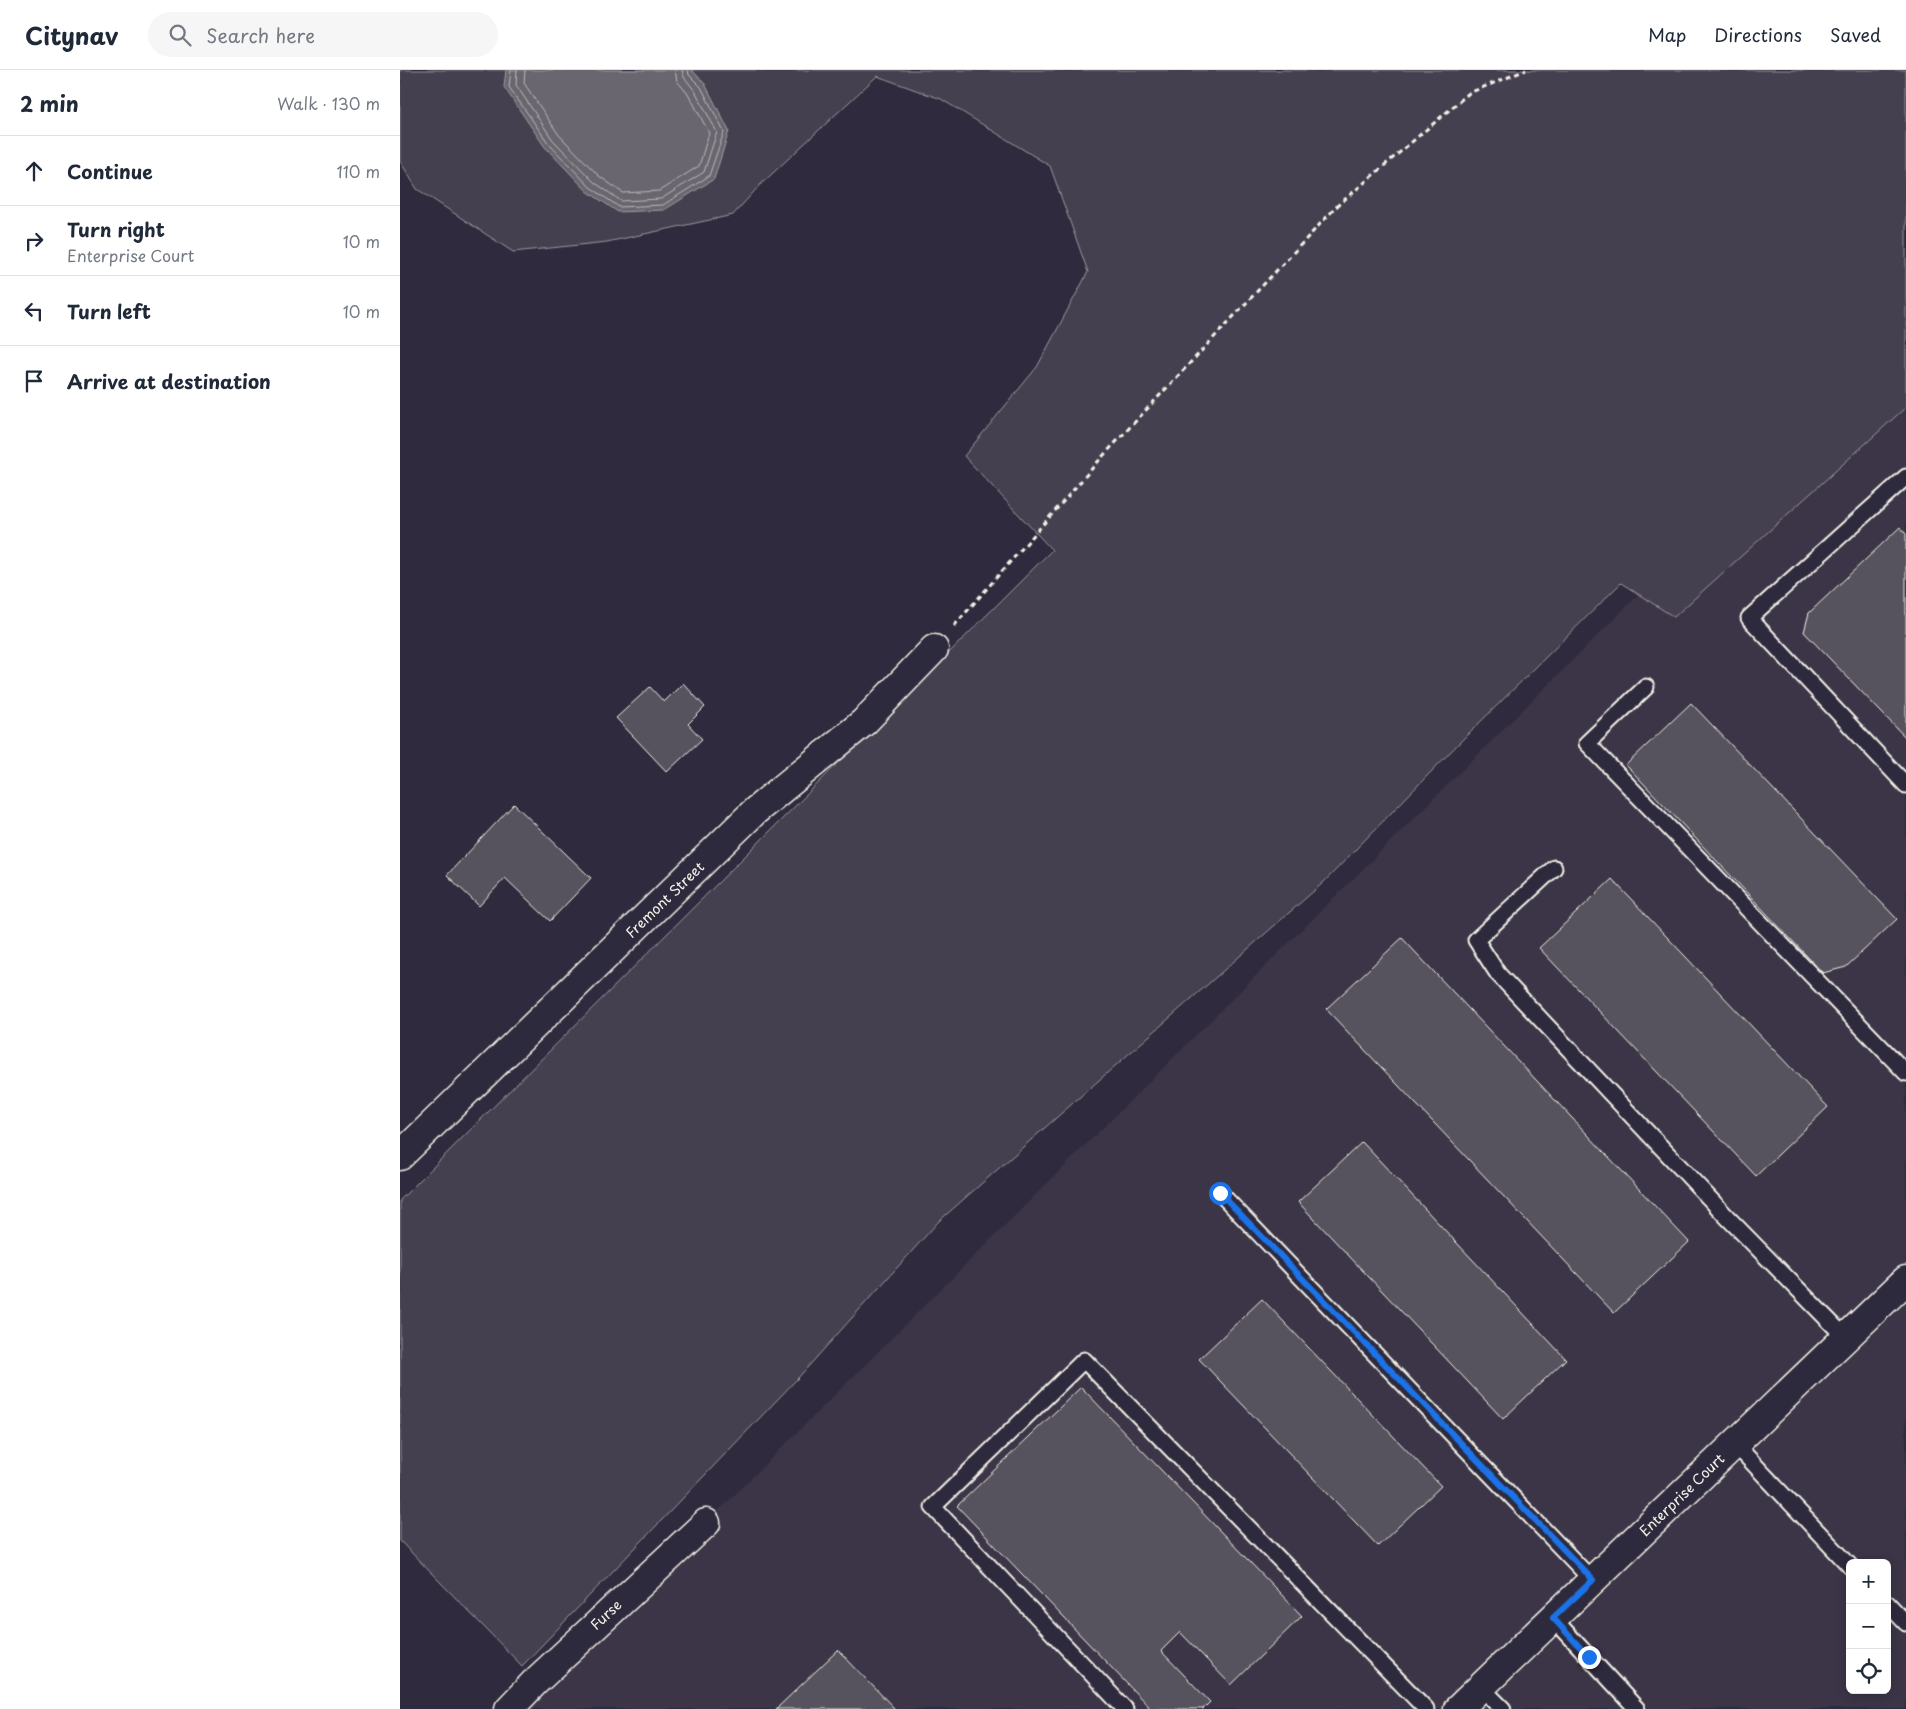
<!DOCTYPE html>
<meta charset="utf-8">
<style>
:root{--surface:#fff;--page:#f6f6f7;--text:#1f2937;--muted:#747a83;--line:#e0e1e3}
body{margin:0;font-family:"Playpen Sans",sans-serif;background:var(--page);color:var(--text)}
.controls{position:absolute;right:15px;bottom:15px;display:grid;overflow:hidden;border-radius:8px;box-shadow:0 2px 12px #0003}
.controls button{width:45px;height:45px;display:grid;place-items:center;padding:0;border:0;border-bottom:1px solid var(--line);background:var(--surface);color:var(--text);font:25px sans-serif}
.stop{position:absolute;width:15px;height:15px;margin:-11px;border:4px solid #1a73e8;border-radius:50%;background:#fff}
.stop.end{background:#1a73e8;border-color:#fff;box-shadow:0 1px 5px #0008}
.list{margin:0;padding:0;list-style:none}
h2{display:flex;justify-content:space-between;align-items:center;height:65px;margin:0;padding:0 20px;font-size:21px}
h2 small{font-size:16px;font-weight:400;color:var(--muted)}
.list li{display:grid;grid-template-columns:32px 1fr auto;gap:15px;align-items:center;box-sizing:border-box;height:70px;padding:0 20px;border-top:1px solid var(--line)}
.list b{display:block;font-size:19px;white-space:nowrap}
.list p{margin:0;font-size:16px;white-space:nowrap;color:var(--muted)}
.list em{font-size:16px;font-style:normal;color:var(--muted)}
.icon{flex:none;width:28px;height:28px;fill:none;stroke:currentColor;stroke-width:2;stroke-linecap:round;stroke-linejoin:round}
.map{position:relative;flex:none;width:1506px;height:1639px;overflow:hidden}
header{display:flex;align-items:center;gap:30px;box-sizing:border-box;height:70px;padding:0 25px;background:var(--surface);border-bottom:1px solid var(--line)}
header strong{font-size:24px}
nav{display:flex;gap:28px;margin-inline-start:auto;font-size:18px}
.search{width:350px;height:45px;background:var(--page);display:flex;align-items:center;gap:12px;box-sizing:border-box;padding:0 18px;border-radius:28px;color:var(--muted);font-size:19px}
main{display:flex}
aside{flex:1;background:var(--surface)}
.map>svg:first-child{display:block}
</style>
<header>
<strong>Citynav</strong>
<div class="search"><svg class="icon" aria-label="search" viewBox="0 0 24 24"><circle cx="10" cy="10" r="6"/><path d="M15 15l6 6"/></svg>Search here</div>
<nav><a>Map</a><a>Directions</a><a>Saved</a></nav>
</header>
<main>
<aside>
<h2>2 min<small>Walk · 130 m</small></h2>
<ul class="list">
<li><svg class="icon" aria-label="ahead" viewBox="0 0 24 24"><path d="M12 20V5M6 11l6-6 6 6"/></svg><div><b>Continue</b></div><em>110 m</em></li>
<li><svg class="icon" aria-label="right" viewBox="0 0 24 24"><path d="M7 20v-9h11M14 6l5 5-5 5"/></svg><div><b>Turn right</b><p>Enterprise Court</p></div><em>10 m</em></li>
<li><svg class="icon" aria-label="left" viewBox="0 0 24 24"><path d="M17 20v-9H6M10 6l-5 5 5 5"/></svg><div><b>Turn left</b></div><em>10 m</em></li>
<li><svg class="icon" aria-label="arrive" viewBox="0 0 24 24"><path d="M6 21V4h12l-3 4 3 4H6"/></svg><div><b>Arrive at destination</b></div></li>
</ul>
</aside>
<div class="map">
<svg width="1506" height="1639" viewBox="0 0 1506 1639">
<rect width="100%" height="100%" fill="#2f2a3d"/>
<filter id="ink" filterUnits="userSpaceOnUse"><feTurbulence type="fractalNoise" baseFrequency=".02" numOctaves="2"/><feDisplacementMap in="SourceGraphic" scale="10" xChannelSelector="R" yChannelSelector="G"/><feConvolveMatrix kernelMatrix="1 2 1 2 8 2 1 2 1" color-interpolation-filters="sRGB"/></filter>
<g filter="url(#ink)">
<path fill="#3b3647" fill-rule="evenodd" d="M1482,282L1506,307V1639H108L306,1453ZM1450,1493H1487V1620H1450Z"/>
<polygon fill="#454050" stroke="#9c989c" points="0,0 1506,0 1506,337 1274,547 1221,513 1061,671 924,812 539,1151 398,1308 122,1596 0,1471 0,1130 652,480 564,386 637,297 688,202 650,96 541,29 477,6 359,116 333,145 207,172 113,182 17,119 0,91"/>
<polygon fill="#6a6670" stroke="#a19ea0" points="106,0 292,0 305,14 329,61 314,109 264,140 218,142 187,121 145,77 104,17"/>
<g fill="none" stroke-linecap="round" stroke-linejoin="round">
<g stroke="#bdb9b8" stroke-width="1">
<polyline points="111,0 109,17 149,74 190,117 219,137 263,135 309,106 324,62 301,17 289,5 288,0"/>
<polyline points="117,0 116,15 153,70 194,112 221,131 261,129 304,102 317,62 295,21 284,7 282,0"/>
<polyline points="125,0 124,13 159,65 199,106 223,123 259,121 299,96 309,63 289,25 277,11 275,0"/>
</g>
</g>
<g fill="#56525f" stroke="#f4f1e8">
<polygon points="1500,457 1506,464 1506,668 1404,562 1409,543"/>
<polygon points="283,613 305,637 288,654 302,669 267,702 216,648 250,617 264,632"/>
<polygon points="1291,633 1497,849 1446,897 1423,903 1226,695"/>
<polygon points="114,734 191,808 150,851 105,808 79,836 47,805"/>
<polygon points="1212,809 1428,1037 1356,1106 1139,878"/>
<polygon points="1002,868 1289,1172 1214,1243 926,939"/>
<polygon points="962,1072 1166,1289 1103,1349 898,1132"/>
<polygon points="862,1229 1041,1416 978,1476 799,1289"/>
<polygon points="681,1317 902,1546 831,1615 780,1562 761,1581 810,1632 803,1639 751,1639 557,1436"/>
<polygon points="438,1580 495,1639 376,1639"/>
</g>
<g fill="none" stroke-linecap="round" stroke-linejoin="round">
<g stroke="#f4f1e8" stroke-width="19">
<g id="service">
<polyline points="1506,407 1349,548 1506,715"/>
<polyline points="1246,617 1187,673 1506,1003"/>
<polyline points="1154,798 1076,870 1098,904 1328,1148 1446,1268"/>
<polyline points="820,1123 1193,1511"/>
<polyline points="1335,1374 1450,1496"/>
<polyline points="1487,1533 1506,1553"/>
<polyline points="1153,1548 1237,1639"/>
<polyline points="1081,1617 1103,1639"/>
<polyline points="725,1639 533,1437 684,1290 1026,1639"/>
</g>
</g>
<g stroke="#f4f1e8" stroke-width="31">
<g id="minor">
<polyline points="0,1086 355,741 464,652 534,579"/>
<polyline points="109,1639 135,1612 306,1453"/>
<polyline points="1058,1639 1506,1210"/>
</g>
</g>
<polyline stroke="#f4f1e8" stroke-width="3" stroke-dasharray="5 4" stroke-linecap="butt" points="554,556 703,386 937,136 1069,23 1126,0"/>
<use href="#service" stroke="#2f2a3d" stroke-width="15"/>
<use href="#minor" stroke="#2f2a3d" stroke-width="28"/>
</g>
</g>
<g fill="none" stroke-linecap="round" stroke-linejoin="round" filter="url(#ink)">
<polyline stroke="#1a73e8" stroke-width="6" points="820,1123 1193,1510 1153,1548 1189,1587"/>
</g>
<g text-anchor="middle" stroke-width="4" stroke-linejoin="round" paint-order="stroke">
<g font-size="14" fill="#f4f1e8" stroke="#2f2a3d">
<text transform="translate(265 830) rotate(-44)" y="5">Fremont Street</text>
<text transform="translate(1282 1425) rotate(-44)" y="5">Enterprise Court</text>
<text transform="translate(206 1545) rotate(-43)" y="5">Furse</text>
</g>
</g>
</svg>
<div class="controls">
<button>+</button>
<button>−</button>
<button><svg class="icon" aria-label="locate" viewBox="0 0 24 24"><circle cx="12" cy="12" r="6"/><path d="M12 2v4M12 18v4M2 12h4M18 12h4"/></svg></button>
</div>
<div class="stop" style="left:820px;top:1123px"></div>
<div class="stop end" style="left:1189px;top:1587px"></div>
</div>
</main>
